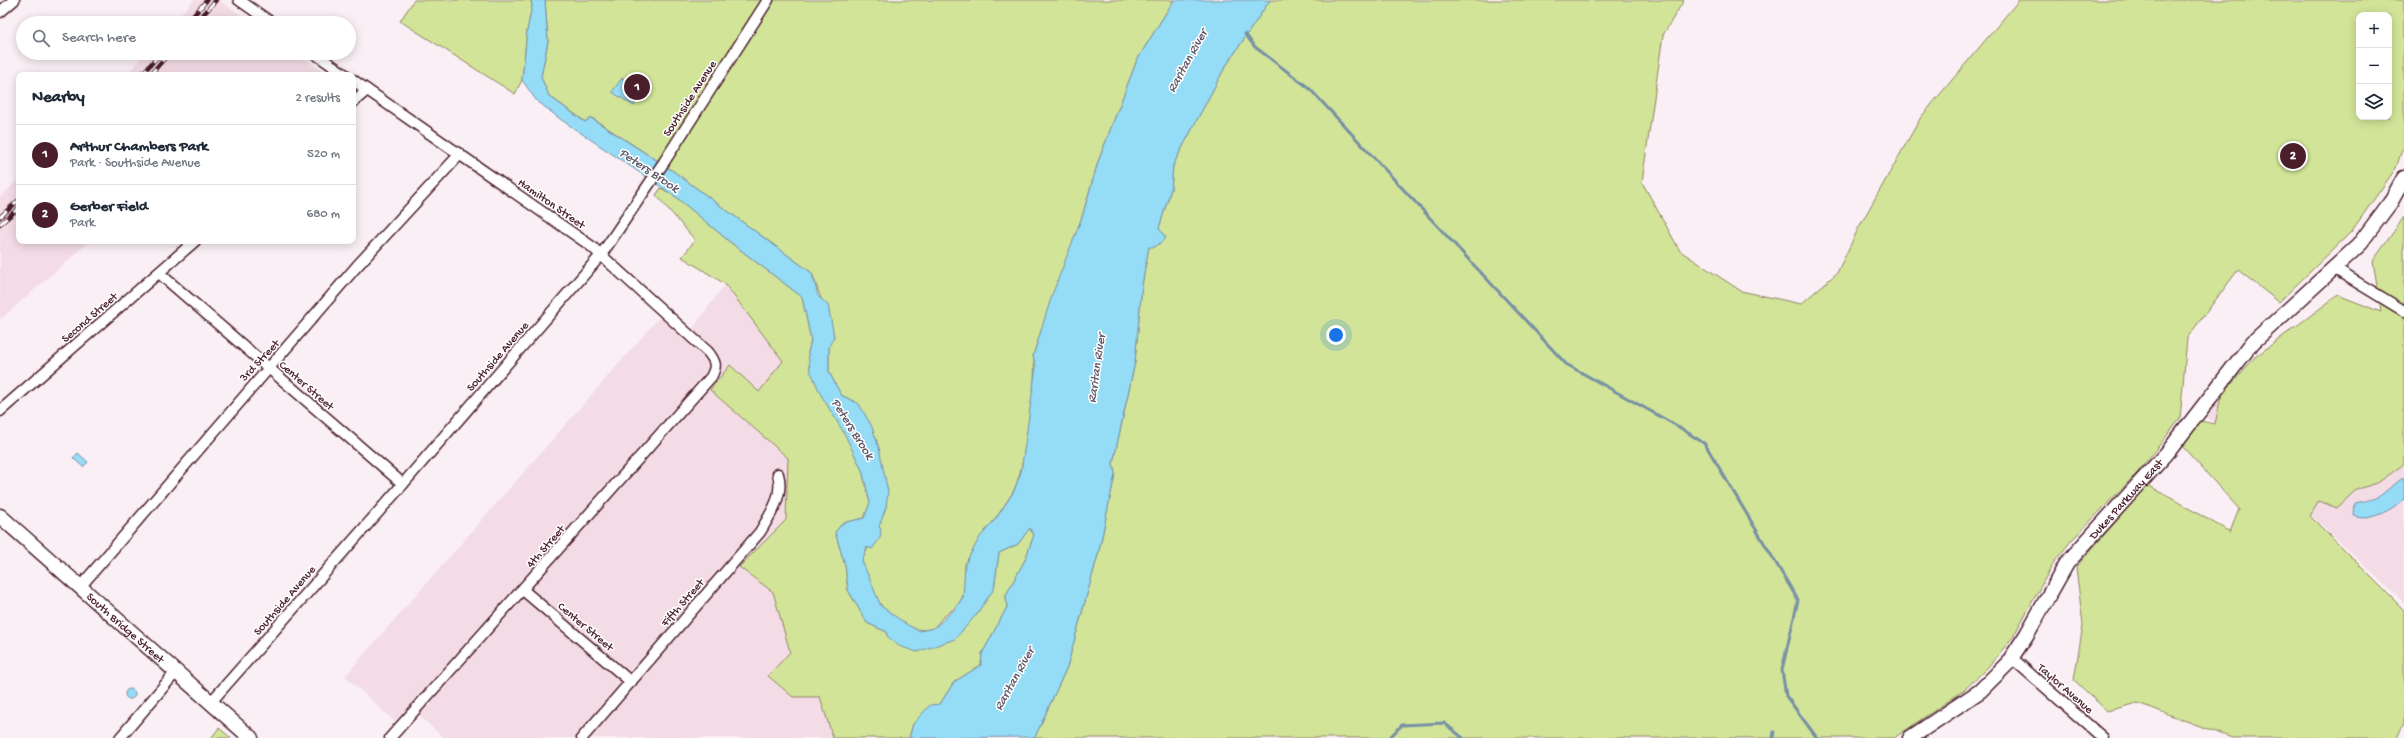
<!DOCTYPE html>
<meta charset="utf-8">
<style>
:root{--surface:#fff;--page:#f6f6f7;--text:#1f2937;--muted:#747a83;--line:#e0e1e3;--accent:#4a1f2b}
body{margin:0;font-family:"Gochi Hand",sans-serif;background:var(--page);color:var(--text)}
.controls{position:absolute;right:12px;top:12px;display:grid;overflow:hidden;border-radius:8px;box-shadow:0 2px 10px #0003}
.controls button{width:36px;height:36px;display:grid;place-items:center;padding:0;border:0;border-bottom:1px solid var(--line);background:var(--surface);color:var(--text);font:20px sans-serif}
.you{position:absolute;left:1336px;top:335px;width:14px;height:14px;margin:-10px;border:3px solid #fff;border-radius:50%;background:#1a73e8;box-shadow:0 0 0 6px #1a73e833}
.badge{display:grid;place-items:center;width:26px;height:26px;border-radius:50%;background:var(--accent);color:#fff;font-size:13px;font-weight:700}
.pin{position:absolute;translate:-50% -50%;border:2px solid #fff;box-shadow:0 1px 4px #0006}
.list{margin:0;padding:0;list-style:none}
h2{display:flex;justify-content:space-between;align-items:center;height:52px;margin:0;padding:0 16px;font-size:17px}
h2 small{font-size:13px;font-weight:400;color:var(--muted)}
.list li{display:grid;grid-template-columns:26px 1fr auto;gap:12px;align-items:center;box-sizing:border-box;height:60px;padding:0 16px;border-top:1px solid var(--line)}
.list b{display:block;font-size:15px;white-space:nowrap}
.list p{margin:0;font-size:13px;white-space:nowrap;color:var(--muted)}
.list em{font-size:13px;font-style:normal;color:var(--muted)}
.icon{flex:none;width:22px;height:22px;fill:none;stroke:currentColor;stroke-width:2;stroke-linecap:round;stroke-linejoin:round}
.map{position:relative;flex:none;width:2404px;height:738px;overflow:hidden}
.search{position:absolute;background:var(--surface);box-shadow:0 2px 10px #0003;left:16px;top:16px;width:340px;height:44px;display:flex;align-items:center;gap:10px;box-sizing:border-box;padding:0 14px;border-radius:22px;color:var(--muted);font-size:15px}
.panel{position:absolute;background:var(--surface);box-shadow:0 2px 10px #0003;left:16px;top:72px;width:340px;height:172px;border-radius:8px}
.map>svg:first-child{display:block}
</style>
<div class="map">
<svg width="2404" height="738" viewBox="0 0 2404 738">
<rect width="100%" height="100%" fill="#faeff4"/>
<filter id="ink" filterUnits="userSpaceOnUse"><feTurbulence type="fractalNoise" baseFrequency=".025" numOctaves="2"/><feDisplacementMap in="SourceGraphic" scale="8" xChannelSelector="R" yChannelSelector="G"/><feConvolveMatrix kernelMatrix="1 2 1 2 8 2 1 2 1" color-interpolation-filters="sRGB"/></filter>
<g filter="url(#ink)">
<g fill="#f4dce6">
<polygon points="194,0 219,0 252,23 172,23"/>
<polygon points="146,53 296,53 328,75 126,75"/>
<polygon points="19,179 19,241 90,241 0,320 0,197"/>
<polygon points="725,284 784,361 741,417 788,458 786,520 740,567 773,592 790,652 768,677 793,697 820,697 833,738 444,738 415,712 402,728 345,676 663,313 688,335"/>
<polygon points="2223,393 2336,499 2404,443 2404,603 2205,415"/>
</g>
<g fill="#d2e498" stroke="#8e8262" fill-rule="evenodd">
<polygon points="414,0 531,0 532,6 527,31 522,80 515,94 400,21"/>
<path d="M545,0H1174L1137,60L1098,162L1082,217L1033,355C1039,376 1024,474 1013,492C1000,515 982,534 969,557C962,570 968,585 962,598C957,608 949,612 941,619C939,622 936,626 933,628C917,635 890,619 881,605C872,592 866,575 862,561L886,507L879,448L859,404L841,395L829,372V347L834,336L812,273L673,171L592,118L586,122L549,96L541,77L548,41Z"/>
<path d="M1270,0H1684L1663,35L1642,182L1680,251L1741,291L1801,304L1837,273L1859,227L1921,117L2019,0H2404V144L2396,168L2351,232L2279,302L2238,270L2187,338L2180,419L2138,472L2071,541L2054,562L2013,637L1988,667L1963,691L1894,738H1032L1035,737L1067,667L1099,551L1115,474L1113,463L1135,362L1142,285L1149,246L1155,247L1159,228L1171,189L1173,165L1224,69ZM2359,15H2389V117H2359Z"/>
<polygon points="661,188 676,197 730,242 802,297 811,340 808,353 862,470 870,503 864,518 843,523 835,532 845,565 848,590 867,623 887,632 917,652 994,589 999,553 1018,544 1029,528 1034,535 1025,560 1006,595 1007,607 982,654 981,665 954,682 940,704 913,724 909,738 833,738 820,697 793,697 768,676 790,652 773,592 739,567 786,520 788,458 710,390 730,365 759,392 783,361 725,284 682,257 695,240 656,195"/>
<polygon points="2404,217 2404,464 2379,482 2356,490 2337,508 2319,501 2310,516 2404,610 2404,723 2397,738 2232,738 2138,703 2107,711 2074,680 2083,625 2076,567 2148,485 2230,532 2239,509 2182,446 2201,421 2215,424 2221,396 2255,357 2338,295 2381,312 2373,261"/>
<polygon points="219,728 231,738 211,738"/>
</g>
<g fill="#95dcf7" stroke="#7790a5">
<polygon points="531,0 545,0 548,41 541,77 549,96 585,122 591,118 673,171 812,273 818,296 828,305 834,336 829,347 829,372 841,395 859,404 872,427 879,448 888,492 886,507 879,527 881,529 880,538 872,549 867,547 862,561 881,606 906,624 919,631 934,628 955,609 963,597 965,564 980,537 997,517 1014,491 1021,472 1036,366 1033,356 1052,295 1082,217 1098,162 1137,60 1174,0 1270,0 1224,69 1173,165 1171,189 1159,228 1166,238 1155,247 1149,247 1142,285 1135,362 1113,463 1115,474 1099,551 1067,667 1035,737 909,738 913,724 930,705 940,704 954,682 981,665 982,654 1007,607 1006,595 1025,560 1034,535 1030,528 1018,544 999,553 994,589 976,615 955,639 917,652 899,646 887,636 887,632 867,623 848,590 845,565 835,532 843,523 864,518 870,503 862,470 844,433 821,395 810,370 808,353 811,340 802,297 730,242 676,197 560,119 536,100 522,80 527,31 532,6"/>
<polygon points="622,78 643,92 634,106 612,92"/>
<polygon points="78,453 88,462 83,467 73,458"/>
<path d="M2404,477V499C2393,509 2369,523 2354,516L2355,503L2377,498Z"/>
<circle cx="130" cy="694" r="5"/>
</g>
<g fill="none" stroke-linecap="round" stroke-linejoin="round">
<g stroke="#7790a5" stroke-width="3">
<polyline points="1245,34 1255,47 1309,88 1566,364 1679,427 1705,444 1798,600 1782,670 1786,696 1817,738"/>
<polyline points="1389,738 1402,725 1444,723 1463,738"/>
<polyline points="1773,738 1774,732"/>
</g>
<g stroke="#4a1f2b" stroke-width="13">
<g id="street">
<polyline points="239,0 272,23"/>
<polyline points="0,12 14,0"/>
<polyline points="314,53 346,75"/>
<path d="M353,80L591,246L708,352C716,362 717,366 711,377L390,738"/>
<polyline points="353,102 367,90"/>
<polyline points="2335,269 2404,311"/>
<polyline points="159,273 403,484"/>
<polyline points="0,411 195,241"/>
<polyline points="80,587 357,266 460,154"/>
<polyline points="523,590 631,682"/>
<polyline points="2012,658 2103,738"/>
<polyline points="211,702 403,484 601,255 664,162 768,0"/>
<polyline points="120,738 175,673"/>
<path d="M582,738L760,532C771,513 784,496 778,474"/>
</g>
</g>
<g stroke="#4a1f2b" stroke-width="17">
<g id="secondary">
<path id="s1" d="M0,516L251,738"/>
<path id="s2" d="M1910,738L1980,691L2008,663L2027,634L2067,563L2167,453L2253,342L2358,246L2390,203L2404,178"/>
</g>
</g>
<use href="#street" stroke="#fff" stroke-width="10"/>
<use href="#secondary" stroke="#fff" stroke-width="14"/>
<g stroke="#4a1f2b" stroke-width="4.5">
<g id="rail">
<polyline points="187,23 207,0"/>
<polyline points="196,23 216,0"/>
<polyline points="141,75 161,53"/>
<polyline points="150,75 169,53"/>
<polyline points="0,217 19,200"/>
<polyline points="0,224 19,208"/>
</g>
</g>
<use href="#rail" stroke="#fff" stroke-width="3" stroke-dasharray="9" stroke-linecap="butt"/>
</g>
</g>
<g text-anchor="middle" stroke-width="3" stroke-linejoin="round" paint-order="stroke">
<g font-size="12" fill="#4a1f2b" stroke="#fff">
<text transform="translate(689 98) rotate(-57)" y="4">Southside Avenue</text>
<text transform="translate(552 203) rotate(35)" y="4">Hamilton Street</text>
<text transform="translate(89 317) rotate(-41)" y="4">Second Street</text>
<text transform="translate(497 356) rotate(-49)" y="4">Southside Avenue</text>
<text transform="translate(259 360) rotate(-47)" y="4">3rd Street</text>
<text transform="translate(307 385) rotate(41)" y="4">Center Street</text>
<text dy="4" stroke="none"><textPath href="#s2" startOffset="327">Dukes Parkway East</textPath></text>
<text transform="translate(545 546) rotate(-49)" y="4">4th Street</text>
<text transform="translate(284 600) rotate(-49)" y="4">Southside Avenue</text>
<text transform="translate(682 602) rotate(-49)" y="4">Fifth Street</text>
<text transform="translate(586 626) rotate(40)" y="4">Center Street</text>
<text dy="4" stroke="none"><textPath href="#s1" startOffset="168">South Bridge Street</textPath></text>
<text transform="translate(2066 688) rotate(41)" y="4">Taylor Avenue</text>
</g>
<g font-size="13" font-style="italic" fill="#605868" stroke="#fff">
<text transform="translate(1186 60) rotate(-61)" y="5">Raritan River</text>
<text transform="translate(650 169) rotate(34)" y="5">Peters Brook</text>
<text transform="translate(1095 368) rotate(-82)" y="5">Raritan River</text>
<text transform="translate(854 428) rotate(58)" y="5">Peters Brook</text>
<text transform="translate(1013 678) rotate(-61)" y="5">Raritan River</text>
</g>
</g>
</svg>
<div class="controls">
<button>+</button>
<button>−</button>
<button><svg class="icon" aria-label="layers" viewBox="0 0 24 24"><path d="M12 4l9 5-9 5-9-5zM3 14l9 5 9-5"/></svg></button>
</div>
<div class="you"></div>
<div class="pin badge" style="left:637px;top:87px">1</div>
<div class="pin badge" style="left:2293px;top:156px">2</div>
<div class="search"><svg class="icon" aria-label="search" viewBox="0 0 24 24"><circle cx="10" cy="10" r="6"/><path d="M15 15l6 6"/></svg>Search here</div>
<section class="panel">
<h2>Nearby<small>2 results</small></h2>
<ul class="list">
<li><span class="badge">1</span><div><b>Arthur Chambers Park</b><p>Park · Southside Avenue</p></div><em>520 m</em></li>
<li><span class="badge">2</span><div><b>Gerber Field</b><p>Park</p></div><em>680 m</em></li>
</ul>
</section>
</div>
